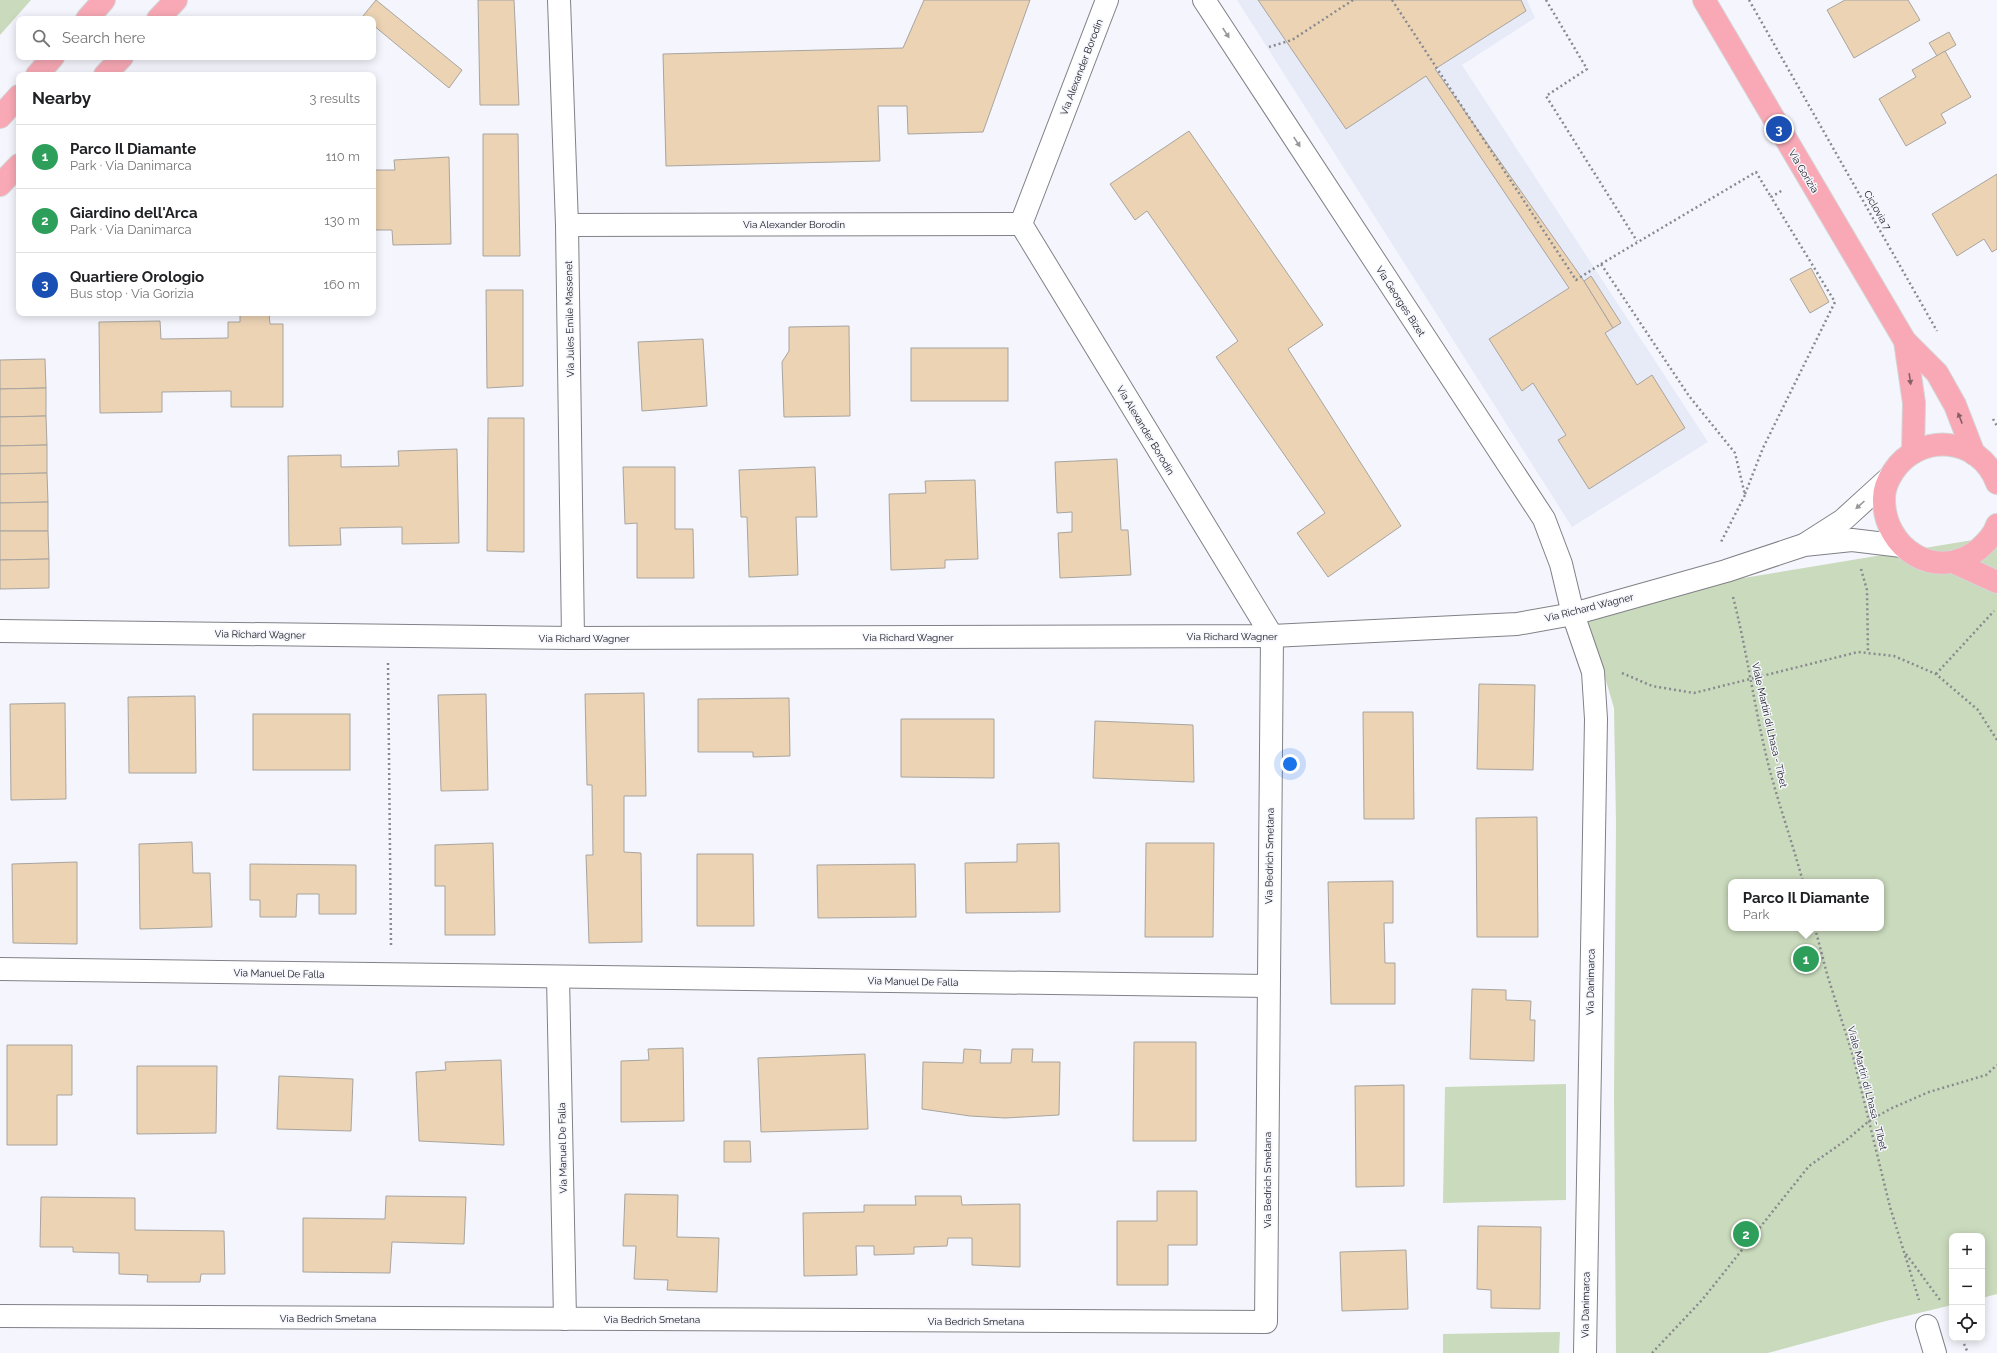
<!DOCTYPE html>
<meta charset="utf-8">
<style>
:root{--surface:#fff;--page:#f6f6f6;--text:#202124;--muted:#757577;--line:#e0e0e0;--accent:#7c3aed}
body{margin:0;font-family:Raleway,sans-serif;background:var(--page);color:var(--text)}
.controls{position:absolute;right:12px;bottom:12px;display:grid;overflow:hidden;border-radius:8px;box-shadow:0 2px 10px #0003}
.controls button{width:36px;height:36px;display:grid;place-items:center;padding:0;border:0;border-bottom:1px solid var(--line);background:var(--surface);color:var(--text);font:20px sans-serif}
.you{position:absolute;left:1290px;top:764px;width:14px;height:14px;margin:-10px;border:3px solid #fff;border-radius:50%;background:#1a73e8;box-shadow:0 0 0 6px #1a73e833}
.badge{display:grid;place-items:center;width:26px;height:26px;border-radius:50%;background:var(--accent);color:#fff;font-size:13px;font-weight:700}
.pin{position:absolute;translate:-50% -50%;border:2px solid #fff;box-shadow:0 1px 4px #0006}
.popup{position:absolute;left:1728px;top:879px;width:156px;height:52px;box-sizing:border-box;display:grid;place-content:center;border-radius:8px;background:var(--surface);filter:drop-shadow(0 1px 3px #0005);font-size:13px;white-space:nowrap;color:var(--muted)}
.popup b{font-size:15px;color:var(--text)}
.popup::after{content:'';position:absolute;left:50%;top:100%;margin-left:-8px;border:8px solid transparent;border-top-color:var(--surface)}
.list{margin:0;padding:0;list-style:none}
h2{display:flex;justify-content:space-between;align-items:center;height:52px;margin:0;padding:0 16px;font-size:17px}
h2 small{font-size:13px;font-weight:400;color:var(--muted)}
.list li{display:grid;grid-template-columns:26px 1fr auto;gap:12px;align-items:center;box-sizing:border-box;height:64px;padding:0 16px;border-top:1px solid var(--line)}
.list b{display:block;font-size:15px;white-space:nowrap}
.list p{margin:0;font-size:13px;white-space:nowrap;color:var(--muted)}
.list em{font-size:13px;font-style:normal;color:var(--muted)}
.icon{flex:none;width:22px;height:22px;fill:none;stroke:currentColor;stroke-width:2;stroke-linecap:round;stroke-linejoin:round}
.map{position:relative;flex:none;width:1997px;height:1353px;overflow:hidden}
.search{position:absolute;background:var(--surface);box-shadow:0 2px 10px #0003;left:16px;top:16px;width:360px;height:44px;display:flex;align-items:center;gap:10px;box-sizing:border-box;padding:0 14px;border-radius:8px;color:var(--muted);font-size:15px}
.panel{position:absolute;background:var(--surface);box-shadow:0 2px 10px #0003;left:16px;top:72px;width:360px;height:244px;border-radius:8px}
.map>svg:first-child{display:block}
</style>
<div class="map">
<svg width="1997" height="1353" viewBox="0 0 1997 1353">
<rect width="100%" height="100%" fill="#f5f6fd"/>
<polygon fill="#e7eaf7" points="1237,0 1527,0 1535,18 1462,65 1708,442 1572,527"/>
<g fill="#cadabc" fill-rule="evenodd">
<polygon points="0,0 31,0 0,35"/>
<path d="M1997,536V1294L1982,1298V1236H1952V1305L1886,1321L1768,1353H1616L1614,1097L1616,822L1614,708L1588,620L1719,582ZM1731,882H1881V928H1731Z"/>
<polygon points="1566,1084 1566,1200 1443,1203 1445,1087"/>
<polygon points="1560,1332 1559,1353 1443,1353 1443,1334"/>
</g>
<g fill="#ebd3b4" stroke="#a8a49f">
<polygon points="376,0 462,70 449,88 373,25 373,19 366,19 363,16"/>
<polygon points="478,0 514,0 519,105 480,105"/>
<polygon points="924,0 1030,0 983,132 908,134 907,106 878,106 880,161 666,166 663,54 903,48"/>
<polygon points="1258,0 1521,0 1526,11 1435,69 1584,281 1613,328 1605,333 1637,385 1652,375 1685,428 1589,489 1558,440 1566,435 1533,383 1522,391 1489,339 1569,288 1426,76 1346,129"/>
<polygon points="1845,0 1908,0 1920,20 1854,58 1827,10"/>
<polygon points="1949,32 1956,45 1937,56 1929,43"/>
<polygon points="1945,51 1971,97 1941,114 1946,123 1906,146 1879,99 1916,77 1912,70"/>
<polygon points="1189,131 1323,325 1288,349 1401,526 1328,577 1297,533 1325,513 1216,357 1238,341 1147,211 1135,220 1110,184"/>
<polygon points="483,134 518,134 520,256 483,256"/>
<polygon points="449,157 451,244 393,245 392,230 373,230 373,170 395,170 394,160"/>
<polygon points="1997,174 1997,249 1992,252 1984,239 1957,256 1932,214"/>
<polygon points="1811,268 1829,302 1810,313 1790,279"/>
<polygon points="1591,276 1621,323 1613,328 1584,281"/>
<polygon points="486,290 523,290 523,386 487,388"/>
<polygon points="240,313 269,313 270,324 283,324 283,407 231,407 231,391 162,392 162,412 100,413 99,322 160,321 161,339 228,338 228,322 240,322"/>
<polygon points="849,326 850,416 784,417 782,362 789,351 789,327"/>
<polygon points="703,339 707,406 642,411 638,342"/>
<rect x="911" y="348" width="97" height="53"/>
<polygon points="45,359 46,388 0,389 0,360"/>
<polygon points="46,388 46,416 0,417 0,389"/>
<polygon points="46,416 47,445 0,446 0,417"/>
<polygon points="488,418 524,418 524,552 487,551"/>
<polygon points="47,445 47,473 0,474 0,446"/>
<polygon points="457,449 459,543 402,544 402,527 340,528 341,545 289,546 288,456 341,455 341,467 399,466 398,451"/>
<polygon points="1117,459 1121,530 1128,530 1131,575 1060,578 1058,533 1072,532 1072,512 1057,513 1055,462"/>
<polygon points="623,467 675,467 675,529 693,529 694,578 637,578 637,523 625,524"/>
<polygon points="815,467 817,517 796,517 798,575 749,577 747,517 741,517 739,470"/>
<polygon points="47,473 48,502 0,503 0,474"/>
<polygon points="975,480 978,559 945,560 945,568 891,570 889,494 926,493 925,481"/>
<polygon points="48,502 48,531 0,531 0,503"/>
<polygon points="0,531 48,531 49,559 0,560"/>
<polygon points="49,559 49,588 0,589 0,560"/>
<polygon points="1479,684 1535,685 1533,770 1477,769"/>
<polygon points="644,693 646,796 624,796 624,852 641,853 642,942 589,943 586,855 593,855 592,785 587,785 585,694"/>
<polygon points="486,694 488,790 441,791 438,695"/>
<polygon points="195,696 196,773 129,773 128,697"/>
<polygon points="789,698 790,756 753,757 753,752 698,752 698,699"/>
<polygon points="65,703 66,799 11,800 10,704"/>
<polygon points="1363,712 1413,712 1414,819 1364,819"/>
<rect x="253" y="714" width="97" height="56"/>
<polygon points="901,719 994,719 994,778 901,777"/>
<polygon points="1095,721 1193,725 1194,782 1093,778"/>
<polygon points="1537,817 1538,937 1477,937 1476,818"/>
<polygon points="192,842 193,873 210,873 212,927 140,929 139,844"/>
<polygon points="493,843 495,935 445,935 445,886 435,886 435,845"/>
<polygon points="1059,843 1060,912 966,913 965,863 1017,862 1017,844"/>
<polygon points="1146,843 1214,843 1213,937 1145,937"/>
<polygon points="697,854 753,854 754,926 697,926"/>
<polygon points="77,862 77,944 13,943 12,864"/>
<polygon points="250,864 356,865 356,914 319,914 319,894 297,894 296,917 260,917 260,900 250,900"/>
<polygon points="915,864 916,917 818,918 817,865"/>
<polygon points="1393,881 1393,923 1384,923 1385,963 1395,963 1395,1004 1331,1004 1328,882"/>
<polygon points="1472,989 1506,990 1506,1000 1531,1001 1530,1020 1535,1020 1534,1061 1470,1059"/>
<polygon points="1134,1042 1196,1042 1196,1141 1133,1141"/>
<polygon points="7,1045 72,1045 72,1095 57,1095 57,1145 7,1145"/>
<polygon points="683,1048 684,1121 621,1122 621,1061 649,1060 648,1049"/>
<polygon points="964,1049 981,1050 980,1063 1011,1063 1012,1049 1033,1049 1032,1062 1060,1062 1059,1115 1005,1118 970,1116 922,1109 923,1062 963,1063"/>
<polygon points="865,1054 868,1129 761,1132 758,1058"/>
<polygon points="501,1060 504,1145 419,1141 416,1072 446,1070 445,1062"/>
<polygon points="137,1066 217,1066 216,1133 137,1134"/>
<polygon points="279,1076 353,1079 351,1131 277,1129"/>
<polygon points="1404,1085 1404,1186 1356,1187 1355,1086"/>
<polygon points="724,1141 750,1141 751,1162 724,1162"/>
<polygon points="1157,1191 1197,1191 1197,1245 1168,1245 1168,1285 1117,1285 1117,1221 1157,1221"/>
<polygon points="625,1194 678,1195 677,1237 719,1238 717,1292 667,1290 668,1280 634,1279 636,1246 623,1246"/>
<polygon points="386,1196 466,1197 464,1244 392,1242 390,1273 303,1272 303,1218 385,1219"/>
<polygon points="915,1196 961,1196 962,1205 1020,1204 1020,1267 972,1265 972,1238 948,1238 947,1246 914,1247 914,1254 874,1255 874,1246 856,1246 857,1275 804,1276 803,1213 864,1212 864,1205 916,1205"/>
<polygon points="41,1197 135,1198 135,1230 224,1231 225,1274 201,1274 200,1282 147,1282 148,1275 119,1274 119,1253 73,1252 73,1247 40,1247"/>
<polygon points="1478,1226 1541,1227 1540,1309 1491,1308 1491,1290 1477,1289"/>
<polygon points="1406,1250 1408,1309 1342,1311 1340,1252"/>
</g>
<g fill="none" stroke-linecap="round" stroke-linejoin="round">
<g stroke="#808187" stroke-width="24">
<g id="street">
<polyline points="559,0 567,225 573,638"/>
<polyline points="1204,0 1544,519 1561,564 1573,614 1593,672 1596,719 1585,1353"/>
<polyline points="567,225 1021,224"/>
<polyline points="1807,543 1843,520 1888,479"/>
<polyline points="0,631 573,638 1272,636 1517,624 1573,614 1726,571 1804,545 1852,540 1902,546"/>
<polyline points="0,969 1268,986"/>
<polyline points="558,977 565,1319"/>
<polyline points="0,1316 1266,1322 1272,636 1021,224 1107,0"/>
<polyline points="1927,1326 1935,1353"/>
</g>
</g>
<g stroke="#d5d5d6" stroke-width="24">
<g id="primary">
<polyline points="1704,0 1905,341 1937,373 1955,405 1974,454"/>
<polyline points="87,19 104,0"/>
<polyline points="158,19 176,0"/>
<polyline points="37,75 53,57"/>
<polyline points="105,75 122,57"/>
<polyline points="0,117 19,96"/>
<polyline points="0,185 19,165"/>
<polyline points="1905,341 1914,403 1913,452"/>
<path d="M1997,483C1980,436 1919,432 1893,472C1888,480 1884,489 1884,498C1883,549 1937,583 1979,549C1986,543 1994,535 1997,525"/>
<polyline points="1953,562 1997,582"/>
</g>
</g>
<g stroke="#898a8f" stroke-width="2.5" stroke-dasharray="2 3" stroke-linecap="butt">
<polyline points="1392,0 1576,280 1601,264 1689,396 1735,453 1745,495 1721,542"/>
<polyline points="1546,0 1587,69 1546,96 1637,241"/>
<polyline points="1749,0 1937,331"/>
<polyline points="1269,47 1292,40 1353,0"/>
<polyline points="1601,264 1756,172 1771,197"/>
<polyline points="1993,419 1997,426"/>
<polyline points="1745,494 1763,448 1835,302 1771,197 1783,190"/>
<polyline points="1861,569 1867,590 1868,653"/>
<path d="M1733,597C1748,655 1755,713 1770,771C1780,808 1793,845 1803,882"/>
<polyline points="388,663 391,946"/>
<polyline points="1622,673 1652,686 1694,693 1858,652 1894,656 1936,674 1978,710 1997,740"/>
<polyline points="1936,674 1994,611"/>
<polyline points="1815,928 1827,974 1853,1056 1890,1207 1919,1300"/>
<polyline points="1906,1254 1940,1300"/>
<polyline points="1964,1344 1968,1353"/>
<polyline points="1652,1353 1702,1300 1809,1166 1849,1138 1869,1121 1890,1109 1929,1092 1986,1075 1997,1065"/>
</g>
<use href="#street" stroke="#fff" stroke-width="22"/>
<use href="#primary" stroke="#f8a9b5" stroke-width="22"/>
</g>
<defs><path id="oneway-solid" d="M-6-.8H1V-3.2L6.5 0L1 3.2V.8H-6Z"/></defs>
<g fill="#969798">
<use href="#oneway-solid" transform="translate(1226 33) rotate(57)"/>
<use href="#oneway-solid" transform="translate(1297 142) rotate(57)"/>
<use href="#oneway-solid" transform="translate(1860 505) rotate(138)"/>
</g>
<g fill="#876067">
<use href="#oneway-solid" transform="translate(1910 379) rotate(82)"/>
<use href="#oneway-solid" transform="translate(1960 418) rotate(-111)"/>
</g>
<g text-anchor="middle" stroke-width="3" stroke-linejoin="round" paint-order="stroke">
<g font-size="10" fill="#161719" stroke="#f5f6fd">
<text transform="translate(1081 67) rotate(-69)" y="4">Via Alexander Borodin</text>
<text transform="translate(1804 171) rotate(59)" y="4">Via Gorizia</text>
<text transform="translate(1878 210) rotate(60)" y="4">Ciclovia 7</text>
<text x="794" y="228">Via Alexander Borodin</text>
<text transform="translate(1401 301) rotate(57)" y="4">Via Georges Bizet</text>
<text transform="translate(569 319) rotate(-91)" y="4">Via Jules Emile Massenet</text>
<text transform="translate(1146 430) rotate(59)" y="4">Via Alexander Borodin</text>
<text transform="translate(1589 607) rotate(-14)" y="4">Via Richard Wagner</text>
<text transform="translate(260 634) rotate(1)" y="4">Via Richard Wagner</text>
<text x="1232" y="640">Via Richard Wagner</text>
<text x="908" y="641">Via Richard Wagner</text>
<text x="584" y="642">Via Richard Wagner</text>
<text transform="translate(1770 725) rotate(77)" y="4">Viale Martiri di Lhasa - Tibet</text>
<text transform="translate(1269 856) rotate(-89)" y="4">Via Bedrich Smetana</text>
<text transform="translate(279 973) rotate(1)" y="4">Via Manuel De Falla</text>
<text transform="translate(913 981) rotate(1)" y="4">Via Manuel De Falla</text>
<text transform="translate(1590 982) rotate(-89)" y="4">Via Danimarca</text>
<text transform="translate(1868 1088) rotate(75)" y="4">Viale Martiri di Lhasa - Tibet</text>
<text transform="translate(562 1148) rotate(-91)" y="4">Via Manuel De Falla</text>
<text transform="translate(1267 1180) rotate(-90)" y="4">Via Bedrich Smetana</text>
<text transform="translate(1585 1305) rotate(-89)" y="4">Via Danimarca</text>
<text x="328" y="1322">Via Bedrich Smetana</text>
<text x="652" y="1323">Via Bedrich Smetana</text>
<text x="976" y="1325">Via Bedrich Smetana</text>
</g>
</g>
</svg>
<div class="controls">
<button>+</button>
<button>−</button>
<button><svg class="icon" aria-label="locate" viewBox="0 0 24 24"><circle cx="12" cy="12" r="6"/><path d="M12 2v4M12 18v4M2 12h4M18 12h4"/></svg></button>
</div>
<div class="you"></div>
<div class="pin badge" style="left:1806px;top:959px;background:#2e9e5b">1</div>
<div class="popup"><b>Parco Il Diamante</b>Park</div>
<div class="pin badge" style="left:1746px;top:1234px;background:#2e9e5b">2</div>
<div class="pin badge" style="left:1779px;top:129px;background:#1a4fb4">3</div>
<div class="search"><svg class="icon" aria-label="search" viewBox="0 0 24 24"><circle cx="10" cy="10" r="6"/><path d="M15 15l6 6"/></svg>Search here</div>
<section class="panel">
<h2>Nearby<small>3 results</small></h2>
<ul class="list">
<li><span class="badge" style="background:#2e9e5b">1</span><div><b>Parco Il Diamante</b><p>Park · Via Danimarca</p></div><em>110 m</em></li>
<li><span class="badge" style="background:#2e9e5b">2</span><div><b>Giardino dell'Arca</b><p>Park · Via Danimarca</p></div><em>130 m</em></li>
<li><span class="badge" style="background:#1a4fb4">3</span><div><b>Quartiere Orologio</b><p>Bus stop · Via Gorizia</p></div><em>160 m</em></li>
</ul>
</section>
</div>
